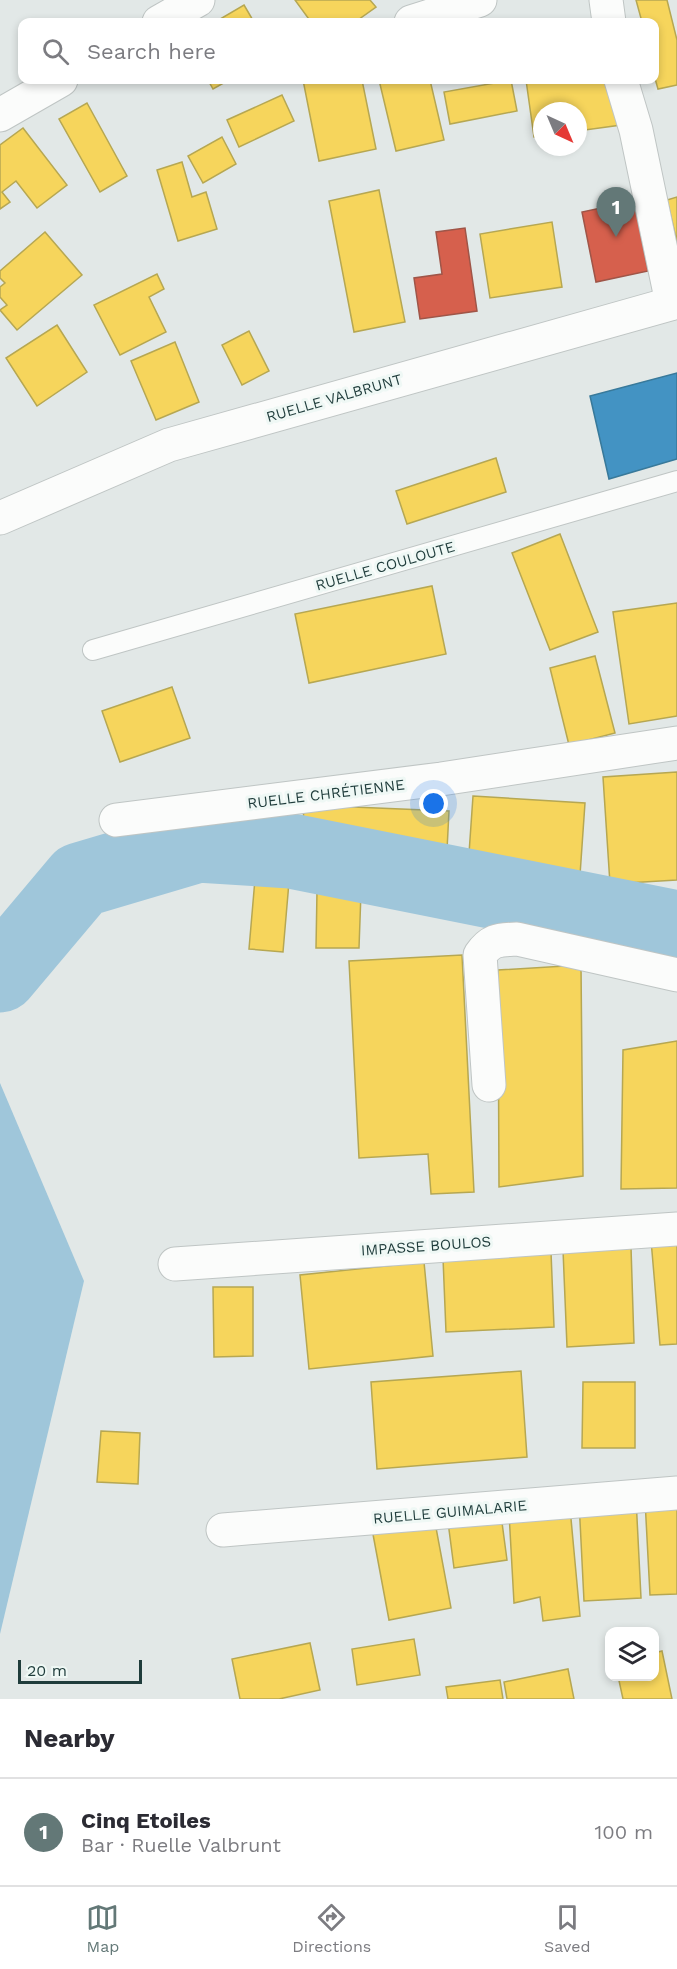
<!DOCTYPE html>
<meta charset="utf-8">
<style>
:root{--surface:#fff;--page:#f7f7f7;--text:#2b2b33;--muted:#7c7c81;--line:#e1e1e2;--accent:#637877}
body{margin:0;font-family:"Work Sans",sans-serif;background:var(--page);color:var(--text)}
.controls{position:absolute;right:18px;bottom:18px;display:grid;overflow:hidden;border-radius:12px;box-shadow:0 3px 9px #0003}
.controls button{width:54px;height:54px;display:grid;place-items:center;padding:0;border:0;border-bottom:2px solid var(--line);background:var(--surface);color:var(--text);font:30px sans-serif}
.compass{position:absolute;left:533px;top:102px;width:54px;height:54px;border-radius:50%;background:var(--surface);box-shadow:0 3px 9px #0003;rotate:136deg}
.scale{position:absolute;left:18px;bottom:15px;width:124px;box-sizing:border-box;padding-left:6px;border:3px solid #1f3c3b;border-top:0;font-size:16px;line-height:21px;white-space:nowrap;color:#1f3c3b;-webkit-text-stroke:4px #eff8f5;paint-order:stroke}
.you{position:absolute;left:434px;top:804px;width:21px;height:21px;margin:-15px;border:4px solid #fff;border-radius:50%;background:#1a73e8;box-shadow:0 0 0 9px #1a73e833}
.badge{display:grid;place-items:center;width:39px;height:39px;border-radius:50%;background:var(--accent);color:#fff;font-size:20px;font-weight:700}
.pin{position:absolute;translate:-50% -50px;filter:drop-shadow(0 2px 3px #0008)}
.pin::after{content:'';position:absolute;top:32px;width:21px;height:18px;background:inherit;clip-path:polygon(0 0,100% 0,50% 100%)}
.list{margin:0;padding:0;list-style:none}
h2{display:flex;justify-content:space-between;align-items:center;height:78px;margin:0;padding:0 24px;font-size:26px}
h2 small{font-size:20px;font-weight:400;color:var(--muted)}
.list li{display:grid;grid-template-columns:39px 1fr auto;gap:18px;align-items:center;box-sizing:border-box;height:108px;padding:0 24px;border-top:2px solid var(--line)}
.list b{display:block;font-size:22px;white-space:nowrap}
.list p{margin:0;font-size:20px;white-space:nowrap;color:var(--muted)}
.list em{font-size:20px;font-style:normal;color:var(--muted)}
.icon{flex:none;width:33px;height:33px;fill:none;stroke:currentColor;stroke-width:2;stroke-linecap:round;stroke-linejoin:round}
.map{position:relative;flex:none;width:677px;height:1699px;overflow:hidden}
.search{position:absolute;background:var(--surface);box-shadow:0 3px 9px #0003;left:18px;right:18px;top:18px;height:66px;display:flex;align-items:center;gap:15px;box-sizing:border-box;padding:0 21px;border-radius:12px;color:var(--muted);font-size:22px}
.sheet{height:186px;background:var(--surface)}
nav{display:flex;justify-content:space-around;align-items:center;box-sizing:border-box;height:84px;border-top:2px solid var(--line);background:var(--surface);font-size:16px;color:var(--muted)}
nav a{display:grid;justify-items:center;gap:3px}
nav .on{color:var(--accent)}
.map>svg:first-child{display:block}
</style>
<div class="map">
<svg width="677" height="1699" viewBox="0 0 677 1699">
<rect width="100%" height="100%" fill="#e2e8e7"/>
<polygon fill="#9fc6da" points="0,1083 84,1281 0,1634"/>
<g fill="#f6d55c" stroke="#b6a752" stroke-width="1.5">
<polygon points="295,0 370,0 376,7 355,22 311,22"/>
<polygon points="636,0 667,0 677,40 677,85 658,89 654,75 654,22 642,22"/>
<polygon points="244,5 254,22 215,22"/>
<polygon points="208,80 229,80 213,89"/>
<polygon points="303,80 362,80 376,149 319,161"/>
<polygon points="379,80 430,80 444,140 396,151"/>
<polygon points="511,80 517,111 450,124 444,92"/>
<polygon points="526,80 615,80 621,125 578,131 578,111 542,111 542,136 534,137"/>
<polygon points="282,95 294,121 239,147 227,120"/>
<polygon points="87,103 127,176 100,192 59,119"/>
<polygon points="23,128 67,185 37,208 16,181 2,192 10,202 0,209 0,145"/>
<polygon points="222,137 236,164 203,183 188,156"/>
<polygon points="182,162 192,197 206,192 217,229 178,241 157,170"/>
<polygon points="379,190 405,322 354,332 329,201"/>
<polygon points="677,197 677,242 667,200"/>
<polygon points="552,222 562,287 490,298 480,234"/>
<polygon points="45,232 82,275 17,330 0,310 7,305 0,297 0,287 5,283 0,278 0,271"/>
<polygon points="157,274 164,289 149,297 166,332 120,355 94,305"/>
<polygon points="57,325 87,372 37,406 6,358"/>
<polygon points="249,331 269,371 242,385 222,345"/>
<polygon points="175,342 199,402 156,420 131,361"/>
<polygon points="496,458 506,492 407,524 396,491"/>
<polygon points="560,534 598,632 550,650 512,553"/>
<polygon points="432,586 446,654 309,683 295,614"/>
<polygon points="677,603 677,716 629,724 613,612"/>
<polygon points="595,656 615,733 569,745 550,668"/>
<polygon points="172,687 190,738 120,762 102,711"/>
<polygon points="677,772 677,880 610,884 603,777"/>
<polygon points="473,796 585,803 580,875 468,868"/>
<polygon points="304,805 449,811 447,850 302,844"/>
<polygon points="255,879 289,882 283,952 249,949"/>
<polygon points="317,891 361,892 359,948 316,948"/>
<polygon points="462,955 474,1192 431,1194 428,1154 359,1158 349,961"/>
<polygon points="581,965 583,1176 499,1187 498,970"/>
<polygon points="677,1041 677,1188 621,1189 623,1050"/>
<polygon points="677,1238 677,1344 660,1345 651,1240"/>
<polygon points="631,1247 634,1343 567,1347 563,1250"/>
<polygon points="551,1252 554,1327 446,1332 443,1258"/>
<polygon points="424,1262 433,1356 309,1369 300,1275"/>
<polygon points="213,1287 253,1287 253,1356 214,1357"/>
<polygon points="521,1371 527,1457 377,1469 371,1382"/>
<polygon points="583,1382 635,1382 635,1448 582,1448"/>
<polygon points="101,1431 140,1433 138,1484 97,1482"/>
<polygon points="636,1498 641,1598 584,1601 579,1501"/>
<polygon points="677,1499 677,1594 650,1595 645,1500"/>
<polygon points="570,1508 580,1616 543,1621 540,1597 514,1603 509,1513"/>
<polygon points="501,1515 507,1560 454,1568 448,1522"/>
<polygon points="434,1517 451,1608 389,1620 372,1529"/>
<polygon points="414,1639 420,1675 357,1685 352,1649"/>
<polygon points="310,1643 320,1690 279,1699 240,1699 232,1659"/>
<polygon points="662,1651 672,1699 623,1699 618,1676 654,1676 654,1653"/>
<polygon points="568,1669 574,1699 507,1699 504,1682"/>
<polygon points="500,1680 503,1699 448,1699 446,1687"/>
</g>
<g fill="#d6604d" stroke="#9f5548" stroke-width="1.5">
<polygon points="634,201 648,271 596,282 582,212"/>
<polygon points="465,228 477,311 420,319 414,278 442,274 436,232"/>
</g>
<polygon fill="#4393c3" stroke="#38799a" stroke-width="1.5" points="677,373 677,459 609,479 590,396"/>
<g fill="none" stroke-linecap="round" stroke-linejoin="round">
<polyline stroke="#9fc6da" stroke-width="75" points="0,975 80,880 198,845 291,851 677,928"/>
<g stroke="#bfc5c4" stroke-width="22">
<polyline id="lane" points="93,650 677,481"/>
</g>
<g stroke="#bfc5c4" stroke-width="35">
<g id="street">
<polyline points="606,0 609,22"/>
<polyline points="159,22 198,0"/>
<polyline points="411,22 480,0"/>
<polyline points="621,80 636,130 672,303"/>
<polyline points="0,115 61,80"/>
<polyline points="0,518 169,445 677,302"/>
<polyline points="116,820 441,779 677,743"/>
<path d="M489,1085L480,955C491,939 499,940 517,939L677,975"/>
<polyline points="175,1264 677,1229"/>
<polyline points="223,1530 677,1493"/>
</g>
</g>
<use href="#lane" stroke="#fbfcfb" stroke-width="20"/>
<use href="#street" stroke="#fbfcfb" stroke-width="33"/>
</g>
<g text-anchor="middle" stroke-width="6" stroke-linejoin="round" paint-order="stroke">
<g font-size="15" fill="#1f3c3b" stroke="#eff8f5">
<text transform="translate(334 398) rotate(-16)" y="5">RUELLE VALBRUNT</text>
<text transform="translate(385 566) rotate(-16)" y="5">RUELLE COULOUTE</text>
<text transform="translate(326 794) rotate(-7)" y="5">RUELLE CHRÉTIENNE</text>
<text transform="translate(426 1246) rotate(-4)" y="5">IMPASSE BOULOS</text>
<text transform="translate(450 1512) rotate(-5)" y="5">RUELLE GUIMALARIE</text>
</g>
</g>
</svg>
<div class="controls">
<button><svg class="icon" aria-label="layers" viewBox="0 0 24 24"><path d="M12 4l9 5-9 5-9-5zM3 14l9 5 9-5"/></svg></button>
</div>
<svg class="compass" viewBox="-18 -18 36 36"><path d="M0-13l5 13h-10z" fill="#e53935"/><path d="M0 13l5-13h-10z" fill="#7c7c81"/></svg>
<div class="scale">20 m</div>
<div class="you"></div>
<div class="pin badge" style="left:616px;top:237px">1</div>
<div class="search"><svg class="icon" aria-label="search" viewBox="0 0 24 24"><circle cx="10" cy="10" r="6"/><path d="M15 15l6 6"/></svg>Search here</div>
</div>
<section class="sheet">
<h2>Nearby<small></small></h2>
<ul class="list">
<li><span class="badge">1</span><div><b>Cinq Etoiles</b><p>Bar · Ruelle Valbrunt</p></div><em>100 m</em></li>
</ul>
</section>
<nav>
<a class="on"><svg class="icon" aria-label="map" viewBox="0 0 24 24"><path d="M3 6l6-2 6 2 6-2v14l-6 2-6-2-6 2zM9 4v14M15 6v14"/></svg>Map</a>
<a><svg class="icon" aria-label="directions" viewBox="0 0 24 24"><path d="M12 3l9 9-9 9-9-9zM9 14v-3h6M13 9l2 2-2 2"/></svg>Directions</a>
<a><svg class="icon" aria-label="saved" viewBox="0 0 24 24"><path d="M7 4h10v16l-5-4-5 4z"/></svg>Saved</a>
</nav>
